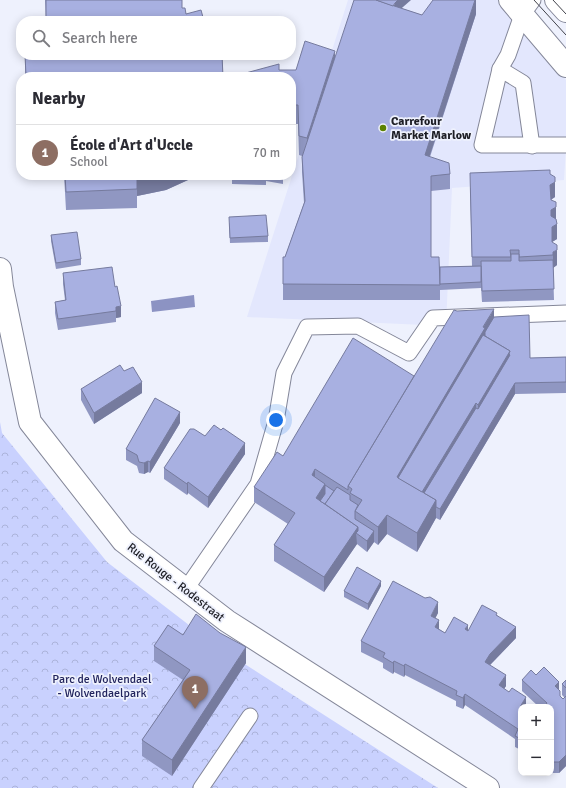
<!DOCTYPE html>
<meta charset="utf-8">
<style>
:root{--surface:#fff;--page:#f2f2f3;--text:#2b2b33;--muted:#7c7c81;--line:#e1e1e2;--accent:#5c8202}
body{margin:0;font-family:Signika,sans-serif;background:var(--page);color:var(--text)}
.controls{position:absolute;right:12px;bottom:12px;display:grid;overflow:hidden;border-radius:8px;box-shadow:0 2px 10px #0003}
.controls button{width:36px;height:36px;display:grid;place-items:center;padding:0;border:0;border-bottom:1px solid var(--line);background:var(--surface);color:var(--text);font:20px sans-serif}
.you{position:absolute;left:276px;top:420px;width:14px;height:14px;margin:-10px;border:3px solid #fff;border-radius:50%;background:#1a73e8;box-shadow:0 0 0 6px #1a73e833}
.badge{display:grid;place-items:center;width:26px;height:26px;border-radius:50%;background:var(--accent);color:#fff;font-size:13px;font-weight:700}
.pin{position:absolute;translate:-50% -33px;filter:drop-shadow(0 1px 2px #0008)}
.pin::after{content:'';position:absolute;top:21px;width:14px;height:12px;background:inherit;clip-path:polygon(0 0,100% 0,50% 100%)}
.list{margin:0;padding:0;list-style:none}
h2{display:flex;justify-content:space-between;align-items:center;height:52px;margin:0;padding:0 16px;font-size:17px}
h2 small{font-size:13px;font-weight:400;color:var(--muted)}
.list li{display:grid;grid-template-columns:26px 1fr auto;gap:12px;align-items:center;box-sizing:border-box;height:56px;padding:0 16px;border-top:1px solid var(--line)}
.list b{display:block;font-size:15px;white-space:nowrap}
.list p{margin:0;font-size:13px;white-space:nowrap;color:var(--muted)}
.list em{font-size:13px;font-style:normal;color:var(--muted)}
.icon{flex:none;width:22px;height:22px;fill:none;stroke:currentColor;stroke-width:2;stroke-linecap:round;stroke-linejoin:round}
.map{position:relative;flex:none;width:566px;height:788px;overflow:hidden}
.search{position:absolute;background:var(--surface);box-shadow:0 2px 10px #0003;left:16px;top:16px;width:280px;height:44px;display:flex;align-items:center;gap:10px;box-sizing:border-box;padding:0 14px;border-radius:16px;color:var(--muted);font-size:15px}
.panel{position:absolute;background:var(--surface);box-shadow:0 2px 10px #0003;left:16px;top:72px;width:280px;height:108px;border-radius:16px}
.map>svg:first-child{display:block}
</style>
<div class="map">
<svg width="566" height="788" viewBox="0 0 566 788">
<defs>
<pattern id="park-crowns" width="20" height="18" patternUnits="userSpaceOnUse"><rect width="20" height="18" fill="#c9d1fe"/><path d="M2 6a3 3 0 1 1 6 0M12 15a3 3 0 1 1 6 0" fill="none" stroke="#acb3da"/></pattern>
</defs>
<rect width="100%" height="100%" fill="#eef1fd"/>
<polygon fill="#e3e7fd" points="348,0 499,0 566,80 566,147 564,180 452,188 446,326 247,317"/>
<polygon fill="url(#park-crowns)" points="0,422 2,433 107,562 215,645 438,788 0,788"/>
<polygon fill="#8c93c3" points="194,295 195,307 152,312 151,301"/>
<g fill="none" stroke-linecap="round" stroke-linejoin="round">
<g stroke="#848799" stroke-width="17">
<g id="lane">
<polyline points="533,0 522,15 508,55 500,69 482,145 566,145"/>
<polyline points="500,69 523,83 532,146"/>
<polyline points="186,589 258,484 276,421 284,373 307,327 358,326 409,353 433,318 566,313"/>
<polyline points="201,788 250,716"/>
</g>
</g>
<g stroke="#848799" stroke-width="24">
<polyline id="street" points="0,269 2,287 30,422 123,541 227,621 488,788"/>
</g>
<g stroke="#848799" stroke-width="24">
<g id="secondary">
<polyline points="510,0 566,66"/>
<polyline points="556,0 566,11"/>
</g>
</g>
<use href="#lane" stroke="#fff" stroke-width="15"/>
<use href="#street" stroke="#fff" stroke-width="22"/>
<use href="#secondary" stroke="#fff" stroke-width="22"/>
<g stroke="#41424a" stroke-width="1">
<polyline points="534,0 566,35"/>
<polyline points="553,0 566,14"/>
</g>
</g>
<g fill="#9097c2">
<polygon points="45,0 182,0 182,8 186,14 204,21 46,21"/>
<polygon points="476,0 476,14 430,157 450,174 450,189 431,191 431,257 440,267 472,266 470,188 550,174 555,197 551,200 556,219 557,239 552,242 557,265 553,268 554,300 482,302 481,287 481,288 440,290 440,300 283,300 283,257 285,257 304,203 302,172 302,156 299,155 298,124 291,124 291,77 279,70 296,70 335,58 401,8 422,15"/>
<polygon points="25,55 222,55 223,77 25,77"/>
<polygon points="64,175 199,175 166,190 137,196 137,208 66,210"/>
<polygon points="232,175 283,175 283,184 266,181 266,185 232,184"/>
<polygon points="229,223 268,236 268,242 230,243"/>
<polygon points="51,235 81,259 81,265 56,269 51,241"/>
<polygon points="63,273 115,287 121,317 116,318 116,322 58,330 55,313 55,302 65,300 63,284"/>
<polygon points="457,311 494,317 530,358 566,357 566,393 515,394 440,520 436,518 417,552 387,534 378,545 374,542 367,552 357,544 324,592 274,561 274,545 288,524 254,502 254,487 283,456 414,376"/>
<polygon points="124,371 142,393 94,424 81,400 81,389"/>
<polygon points="180,423 150,473 148,472 144,474 139,473 137,466 126,460 126,449"/>
<polygon points="205,436 245,454 208,508 188,493 187,495 164,479 164,468"/>
<polygon points="381,586 368,610 344,597 344,591"/>
<polygon points="438,613 435,618 439,629 445,633 468,631 497,615 516,638 490,665 506,686 504,689 526,707 521,707 521,750 515,747 515,739 465,705 463,709 456,706 456,701 405,675 404,677 394,672 393,674 383,668 383,663 361,652 361,641"/>
<polygon points="183,635 246,663 172,776 142,756 142,740 183,680 154,661 154,646"/>
<polygon points="536,675 559,690 560,697 563,699 565,698 562,695 562,684 566,680 566,766 559,773 553,773 551,769 551,707 539,707 522,691 522,680"/>
</g>
<g fill="#767b9e">
<polygon points="398,0 411,0 395,14 392,10 395,3"/>
<polygon points="475,0 476,0 476,14 425,170 425,155"/>
<polygon points="335,51 335,70 307,156 307,138"/>
<polygon points="147,175 199,175 166,190 137,196 137,208 137,177"/>
<polygon points="555,182 555,197 550,200 550,185"/>
<polygon points="556,207 556,222 551,225 551,210"/>
<polygon points="557,224 557,239 552,242 552,227"/>
<polygon points="557,250 557,265 553,268 553,252"/>
<polygon points="121,306 121,317 116,318 116,307"/>
<polygon points="494,309 494,328 397,481 397,477"/>
<polygon points="510,351 510,366 478,420 478,405"/>
<polygon points="142,382 142,393 94,424 94,413"/>
<polygon points="515,383 515,394 440,520 440,509"/>
<polygon points="476,403 476,419 426,501 421,494"/>
<polygon points="180,412 180,423 150,473 150,462"/>
<polygon points="245,443 245,454 208,508 208,497"/>
<polygon points="148,461 148,472 144,474 144,463"/>
<polygon points="315,469 315,484 312,475"/>
<polygon points="188,482 188,493 187,495 187,484"/>
<polygon points="325,484 325,499 316,507 316,498"/>
<polygon points="436,500 436,518 417,552 417,533"/>
<polygon points="387,515 387,534 378,545 378,527"/>
<polygon points="358,527 358,534 356,533 357,544 324,592 324,577"/>
<polygon points="374,531 374,542 367,552 367,541"/>
<polygon points="381,581 381,586 368,610 368,604"/>
<polygon points="438,602 438,613 431,627 431,616"/>
<polygon points="439,620 439,631 435,627"/>
<polygon points="468,625 468,636 465,629"/>
<polygon points="516,627 516,638 490,665 485,662 490,654"/>
<polygon points="246,647 246,663 172,776 172,760"/>
<polygon points="394,661 394,672 393,674 393,663"/>
<polygon points="405,664 405,675 404,677 404,666"/>
<polygon points="506,675 506,686 499,696 499,685"/>
<polygon points="559,682 559,693 555,686"/>
<polygon points="465,694 465,705 463,709 463,698"/>
<polygon points="526,697 526,707 521,707 521,716 520,707"/>
<polygon points="566,755 566,766 559,773 559,762"/>
</g>
<g fill="#a8b0e1" stroke="#767b9e">
<polygon points="46,0 182,0 182,8 185,8 186,14 201,10 204,21 46,21"/>
<polygon points="354,0 376,0 422,15 433,0 475,0 425,155 449,163 450,174 431,176 431,257 439,257 440,285 283,284 283,257 285,257 305,201 302,157"/>
<polygon points="376,0 398,0 395,3 393,6"/>
<polygon points="305,41 335,51 307,138 299,136 298,105 291,105 291,77 231,77 279,64 279,70 296,70"/>
<polygon points="25,55 222,55 223,77 61,77 61,75 26,76"/>
<polygon points="550,170 550,174 555,177 555,182 550,185 551,200 556,202 556,207 551,210 551,216 556,219 557,224 552,227 552,242 557,245 557,250 553,252 553,255 519,257 519,250 510,250 511,257 472,257 470,173"/>
<polygon points="65,175 147,175 137,177 137,189 66,192"/>
<polygon points="266,215 268,236 230,238 229,217"/>
<polygon points="77,232 81,259 56,263 51,235"/>
<polygon points="511,254 519,254 519,261 553,260 554,289 482,291 481,261 511,261"/>
<polygon points="481,266 481,282 440,284 440,267"/>
<polygon points="112,267 115,287 117,286 121,306 116,307 116,311 58,319 55,302 66,300 63,273"/>
<polygon points="494,309 483,327 485,328 397,477 436,500 417,533 387,515 378,527 355,511 362,500 350,493 352,489 348,486 454,310 457,311"/>
<polygon points="529,315 530,358 566,357 566,382 515,383 440,509 436,507 436,500 424,493 476,408 478,409 510,355 509,354 510,351 485,336 485,332 494,317"/>
<polygon points="483,335 510,351 478,405 476,403 422,492 398,478"/>
<polygon points="353,338 414,376 348,486 348,490 315,469 312,475 325,484 316,498 358,527 324,577 274,545 295,513 254,487 277,452 283,456"/>
<polygon points="120,365 124,371 133,367 142,382 94,413 81,389"/>
<polygon points="155,398 180,412 150,462 148,461 144,463 139,462 137,455 126,449"/>
<polygon points="214,425 221,430 223,428 245,443 208,497 188,482 187,484 164,468 190,429 194,429 205,436"/>
<polygon points="325,485 334,491 325,504 320,501 325,494"/>
<polygon points="337,487 350,495 350,500 358,505 355,511 355,519 374,531 367,541 356,533 358,531 358,527 325,504"/>
<polygon points="357,567 381,581 368,604 344,591"/>
<polygon points="393,581 425,598 430,597 438,602 431,616 439,620 435,627 445,633 454,617 468,625 465,629 468,631 482,605 497,613 496,615 516,627 490,654 485,662 506,675 499,685 509,692 512,688 526,697 520,707 521,708 521,739 515,736 518,729 465,694 463,698 456,695 457,691 405,664 404,666 394,661 393,663 383,657 385,653 361,641"/>
<polygon points="196,614 220,633 246,647 172,760 142,740 190,670 154,646 168,625 183,635"/>
<polygon points="544,667 559,682 555,686 560,691 560,696 563,699 566,696 566,755 559,762 553,762 551,758 551,707 544,707 547,703 522,680 531,670 536,675"/>
<polygon points="566,680 566,688 562,684"/>
</g>
<circle fill="#5c8202" stroke="#eef1fd" stroke-width="1.5" cx="383" cy="128" r="4"/>
<g text-anchor="middle" stroke-width="3.5" stroke-linejoin="round" paint-order="stroke">
<g font-size="12" font-weight="bold" fill="#1d1e25" stroke="#eef1fd" text-anchor="start">
<text x="391" y="125">Carrefour<tspan x="391" dy="14">Market Marlow</tspan></text>
</g>
<g font-size="12" fill="#1d1e25" stroke="#eef1fd">
<text transform="translate(176 582) rotate(38)" y="4">Rue Rouge - Rodestraat</text>
</g>
<g font-size="12" fill="#22245d" stroke="#eef1fd">
<text x="102" y="683">Parc de Wolvendael<tspan x="102" dy="14">- Wolvendaelpark</tspan></text>
</g>
</g>
</svg>
<div class="controls">
<button>+</button>
<button>−</button>
</div>
<div class="you"></div>
<div class="pin badge" style="left:195px;top:709px;background:#8d6e63">1</div>
<div class="search"><svg class="icon" aria-label="search" viewBox="0 0 24 24"><circle cx="10" cy="10" r="6"/><path d="M15 15l6 6"/></svg>Search here</div>
<section class="panel">
<h2>Nearby<small></small></h2>
<ul class="list">
<li><span class="badge" style="background:#8d6e63">1</span><div><b>École d'Art d'Uccle</b><p>School</p></div><em>70 m</em></li>
</ul>
</section>
</div>
